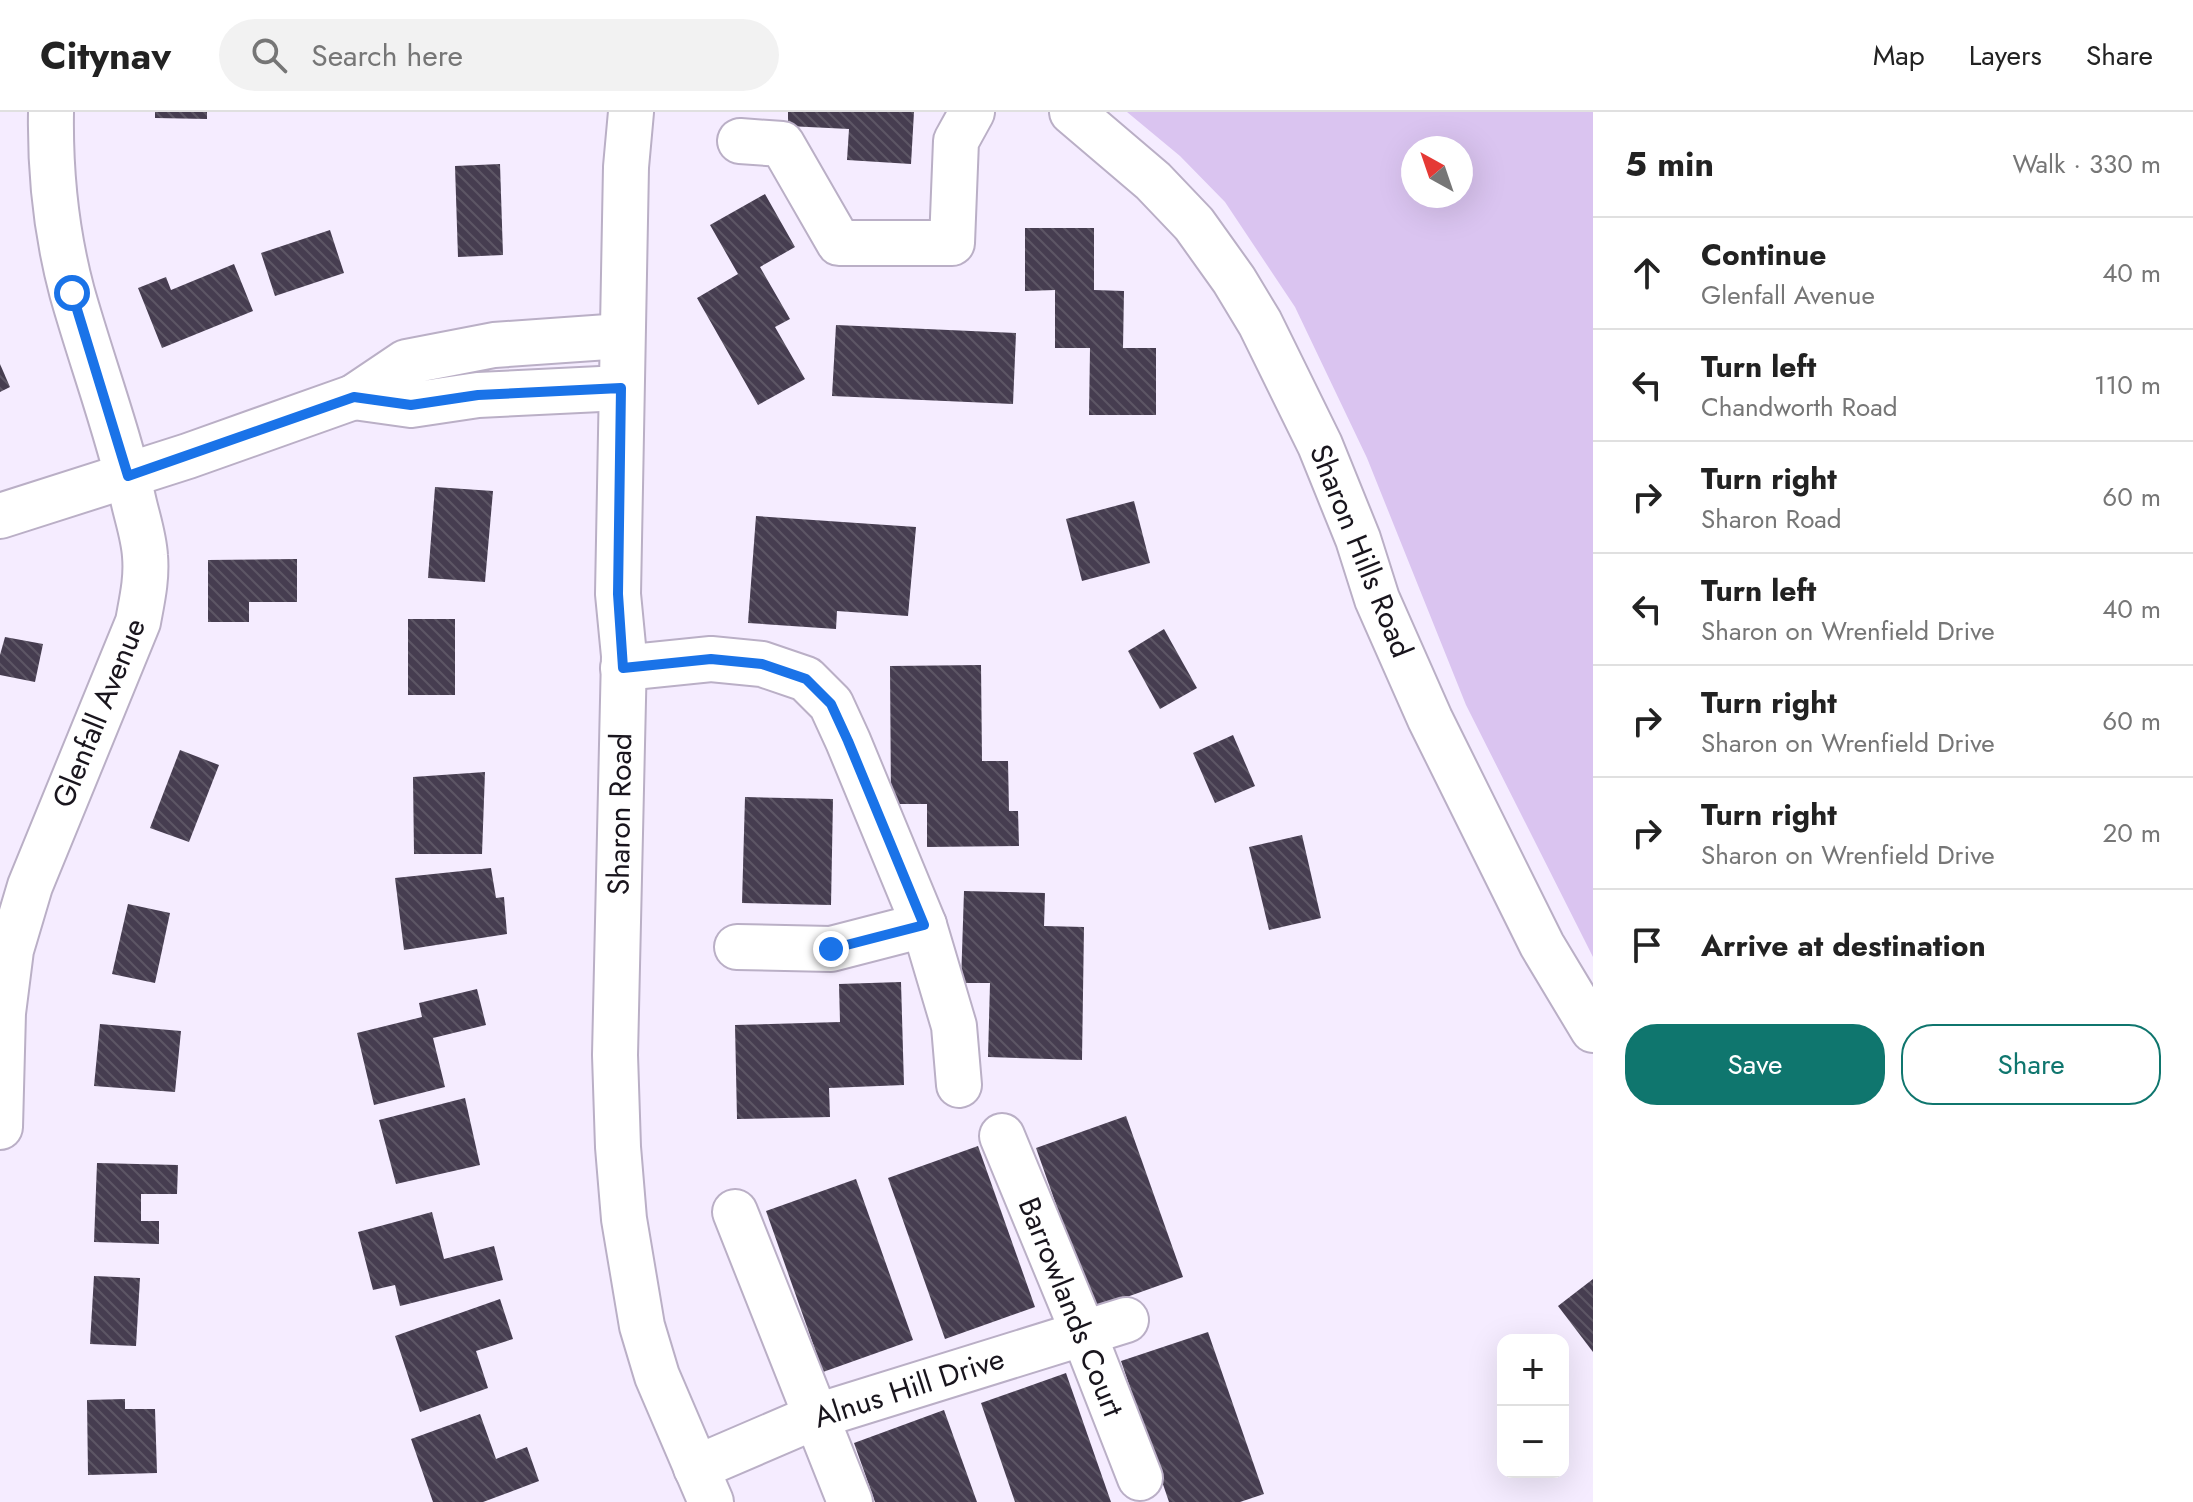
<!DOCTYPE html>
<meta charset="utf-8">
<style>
:root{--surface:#fff;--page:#f2f2f2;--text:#222;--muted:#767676;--line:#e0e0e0;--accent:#0f766e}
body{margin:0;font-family:Jost,sans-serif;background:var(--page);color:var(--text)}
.controls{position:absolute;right:24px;bottom:24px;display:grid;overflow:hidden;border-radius:16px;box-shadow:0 8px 32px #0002}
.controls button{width:72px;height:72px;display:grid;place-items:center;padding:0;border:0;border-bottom:2px solid var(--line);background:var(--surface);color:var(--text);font:40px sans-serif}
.compass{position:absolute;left:1401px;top:24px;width:72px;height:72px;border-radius:50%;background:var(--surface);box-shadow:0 8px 32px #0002;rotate:320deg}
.stop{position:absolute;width:24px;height:24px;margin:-18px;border:6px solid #1a73e8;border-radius:50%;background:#fff}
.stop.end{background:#1a73e8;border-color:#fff;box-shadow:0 2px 8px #0008}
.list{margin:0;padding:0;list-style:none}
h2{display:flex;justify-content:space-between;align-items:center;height:104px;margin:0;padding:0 32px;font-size:34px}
h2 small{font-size:26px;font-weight:400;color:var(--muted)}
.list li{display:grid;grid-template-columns:52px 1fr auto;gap:24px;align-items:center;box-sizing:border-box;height:112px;padding:0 32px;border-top:2px solid var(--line)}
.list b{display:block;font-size:30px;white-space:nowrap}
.list p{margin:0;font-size:26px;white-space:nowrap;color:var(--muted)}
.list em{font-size:26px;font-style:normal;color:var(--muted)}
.actions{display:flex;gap:16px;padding:24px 32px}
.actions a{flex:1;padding:18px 0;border:2px solid var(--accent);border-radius:32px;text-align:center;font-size:28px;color:var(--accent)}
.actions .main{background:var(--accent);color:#fff}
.icon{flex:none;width:44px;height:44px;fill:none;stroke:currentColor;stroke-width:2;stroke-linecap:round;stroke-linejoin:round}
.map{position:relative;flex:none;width:1593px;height:1390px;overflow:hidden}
header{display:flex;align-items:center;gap:48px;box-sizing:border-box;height:112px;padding:0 40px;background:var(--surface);border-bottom:2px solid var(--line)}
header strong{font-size:38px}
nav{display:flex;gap:44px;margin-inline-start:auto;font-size:28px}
.search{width:560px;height:72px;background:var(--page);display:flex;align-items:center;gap:20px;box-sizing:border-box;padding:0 28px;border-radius:44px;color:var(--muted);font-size:30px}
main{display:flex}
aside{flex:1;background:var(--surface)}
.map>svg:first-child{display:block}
</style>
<header>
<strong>Citynav</strong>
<div class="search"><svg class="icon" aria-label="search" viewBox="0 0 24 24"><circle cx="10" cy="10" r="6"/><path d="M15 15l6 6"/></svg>Search here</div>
<nav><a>Map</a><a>Layers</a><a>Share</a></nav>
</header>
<main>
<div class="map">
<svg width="1593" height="1390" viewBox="0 0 1593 1390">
<defs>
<pattern id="building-back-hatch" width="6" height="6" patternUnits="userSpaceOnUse" patternTransform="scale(2)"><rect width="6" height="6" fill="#463d50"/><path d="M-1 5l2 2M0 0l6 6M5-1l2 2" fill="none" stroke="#5d5665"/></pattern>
</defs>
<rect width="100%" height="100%" fill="#f5ecff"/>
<path fill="#dac4f0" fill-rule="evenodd" d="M1127,0H1593V845L1466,593L1367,346L1295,195L1225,90L1180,44ZM1413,36H1461V84H1413Z"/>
<g fill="url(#building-back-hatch)">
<polygon points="155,0 207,0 207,7 155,6"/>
<polygon points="788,0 914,0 911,52 847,48 849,17 788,14"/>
<polygon points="500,52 503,143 458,145 455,54"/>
<polygon points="765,82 795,135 760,155 790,207 775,215 805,267 758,293 697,186 738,162 710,113"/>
<polygon points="1025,116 1094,116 1094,178 1124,179 1123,236 1156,236 1156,303 1089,303 1090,236 1055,236 1055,178 1025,179"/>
<polygon points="330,118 344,161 275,184 261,141"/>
<polygon points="234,152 253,199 162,236 138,176 166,165 171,178"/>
<polygon points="836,213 1016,221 1013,292 832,284"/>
<polygon points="0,252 10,275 0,280"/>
<polygon points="435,375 493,379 485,470 428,466"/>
<polygon points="1134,389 1150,451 1082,469 1066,407"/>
<polygon points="756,404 916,415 908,504 837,499 836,517 748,511"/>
<polygon points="297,447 297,490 249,490 249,510 208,510 208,448"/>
<rect x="408" y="507" width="47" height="76"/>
<polygon points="1164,517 1197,576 1160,597 1128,539"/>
<polygon points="5,525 43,532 35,570 0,563 0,543"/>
<polygon points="981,553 982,649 1008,649 1009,699 1018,699 1019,734 927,735 927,692 891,692 890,554"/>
<polygon points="1233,623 1255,674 1215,691 1193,641"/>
<polygon points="180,638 219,653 189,730 150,716"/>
<polygon points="485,660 482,742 414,742 413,665"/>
<polygon points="745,685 833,687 831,793 742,791"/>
<polygon points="1302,723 1321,806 1269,818 1249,735"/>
<polygon points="491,756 496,786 504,785 507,822 404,838 395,766"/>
<polygon points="964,779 1045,781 1044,814 1084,815 1082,948 988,945 990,871 961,871"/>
<polygon points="128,792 170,801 155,871 112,862"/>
<polygon points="901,870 904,973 829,976 830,1005 737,1007 735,913 840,910 839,872"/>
<polygon points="477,877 486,913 433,926 445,975 374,993 357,921 422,905 419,891"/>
<polygon points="100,912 181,919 175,980 94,974"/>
<polygon points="465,986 480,1053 396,1072 379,1008"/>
<polygon points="1126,1004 1183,1165 1093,1197 1036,1036"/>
<polygon points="978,1034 1035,1195 945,1227 888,1066"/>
<polygon points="97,1051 178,1053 177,1082 141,1082 141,1109 159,1109 159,1132 94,1130"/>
<polygon points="856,1067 913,1228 823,1260 766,1099"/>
<polygon points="432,1100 444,1147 494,1134 503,1168 400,1194 395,1173 373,1178 358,1120"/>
<polygon points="94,1164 140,1166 136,1234 90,1232"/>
<polygon points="1593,1167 1593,1240 1558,1194"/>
<polygon points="500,1187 513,1227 476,1239 488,1276 420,1300 395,1224"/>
<polygon points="1208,1220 1264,1382 1240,1390 1169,1390 1121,1249"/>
<polygon points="1066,1261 1111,1390 1015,1390 981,1291"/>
<polygon points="125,1287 125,1297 155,1297 157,1361 88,1363 87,1288"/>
<polygon points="944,1298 977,1390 875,1390 854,1331"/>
<polygon points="480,1302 496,1347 527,1335 539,1369 483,1390 433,1390 411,1327"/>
</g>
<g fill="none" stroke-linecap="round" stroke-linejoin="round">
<g stroke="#baafc6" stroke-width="48">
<g id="minor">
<polyline points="1072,0 1153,69 1194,112 1234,168 1260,211 1320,333 1358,427 1377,487 1430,607 1542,833 1593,918"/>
<polyline points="740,29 782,32 839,131 952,131 956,29 972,0"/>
<polyline points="621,276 478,283 411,293 354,285 406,250 494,233 622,224"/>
<polyline points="0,404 188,344 354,285"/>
<polyline points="623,556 711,547 762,552 806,567 831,592 848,629 924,813 954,914 959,973"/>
<polyline points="737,835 831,837 924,813"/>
<path d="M0,1015L3,901L11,838L30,774L138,510C142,488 147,467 145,444C144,426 138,408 134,391C118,319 92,251 72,180C56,120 50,62 51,0"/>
<polyline points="1002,1024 1083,1220 1140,1366"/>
<polyline points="735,1100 850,1390"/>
<polyline points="696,1356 817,1304 1126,1208"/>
</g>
</g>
<g stroke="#baafc6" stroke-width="48">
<polyline id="major" points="631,0 626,55 618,482 624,544 615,943 618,1035 624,1107 642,1214 657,1264 711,1390"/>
</g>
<use href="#minor" stroke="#fff" stroke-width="44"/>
<use href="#major" stroke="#fff" stroke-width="44"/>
</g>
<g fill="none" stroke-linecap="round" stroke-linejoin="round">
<polyline stroke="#1a73e8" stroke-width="10" points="72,181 128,364 354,285 411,293 478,283 621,276 618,482 623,556 711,547 762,552 806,567 831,592 848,629 924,813 831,837"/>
</g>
<g text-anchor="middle" stroke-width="8" stroke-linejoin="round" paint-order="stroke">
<g font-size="30" fill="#19151d" stroke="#fff">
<text transform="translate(1361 439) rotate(68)" y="10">Sharon Hills Road</text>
<text transform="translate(99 601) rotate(-68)" y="10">Glenfall Avenue</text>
<text transform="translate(620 702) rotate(-89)" y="10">Sharon Road</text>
<text transform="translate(1071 1195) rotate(68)" y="10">Barrowlands Court</text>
<text transform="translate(909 1276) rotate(-18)" y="10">Alnus Hill Drive</text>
</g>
</g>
</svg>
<div class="controls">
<button>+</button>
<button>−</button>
</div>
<svg class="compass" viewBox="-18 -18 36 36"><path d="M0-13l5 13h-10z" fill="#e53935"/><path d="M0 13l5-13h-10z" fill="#767676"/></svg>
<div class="stop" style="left:72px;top:181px"></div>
<div class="stop end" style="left:831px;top:837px"></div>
</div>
<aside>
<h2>5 min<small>Walk · 330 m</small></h2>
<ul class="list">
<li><svg class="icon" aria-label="ahead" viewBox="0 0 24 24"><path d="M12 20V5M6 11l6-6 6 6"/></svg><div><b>Continue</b><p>Glenfall Avenue</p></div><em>40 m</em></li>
<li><svg class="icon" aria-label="left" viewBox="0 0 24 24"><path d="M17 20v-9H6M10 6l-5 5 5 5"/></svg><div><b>Turn left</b><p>Chandworth Road</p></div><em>110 m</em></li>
<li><svg class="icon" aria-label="right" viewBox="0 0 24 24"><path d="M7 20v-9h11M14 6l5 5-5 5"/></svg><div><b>Turn right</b><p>Sharon Road</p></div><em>60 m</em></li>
<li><svg class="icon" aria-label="left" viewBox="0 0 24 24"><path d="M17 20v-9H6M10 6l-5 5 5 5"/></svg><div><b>Turn left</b><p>Sharon on Wrenfield Drive</p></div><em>40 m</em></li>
<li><svg class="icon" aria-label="right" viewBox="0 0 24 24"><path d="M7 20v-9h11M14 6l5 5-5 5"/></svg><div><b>Turn right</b><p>Sharon on Wrenfield Drive</p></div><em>60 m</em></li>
<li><svg class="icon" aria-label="right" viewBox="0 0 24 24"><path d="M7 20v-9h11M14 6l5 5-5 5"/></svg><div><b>Turn right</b><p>Sharon on Wrenfield Drive</p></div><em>20 m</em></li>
<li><svg class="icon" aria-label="arrive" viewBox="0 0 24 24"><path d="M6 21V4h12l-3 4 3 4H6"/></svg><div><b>Arrive at destination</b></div></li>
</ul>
<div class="actions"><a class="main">Save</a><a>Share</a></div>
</aside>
</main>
